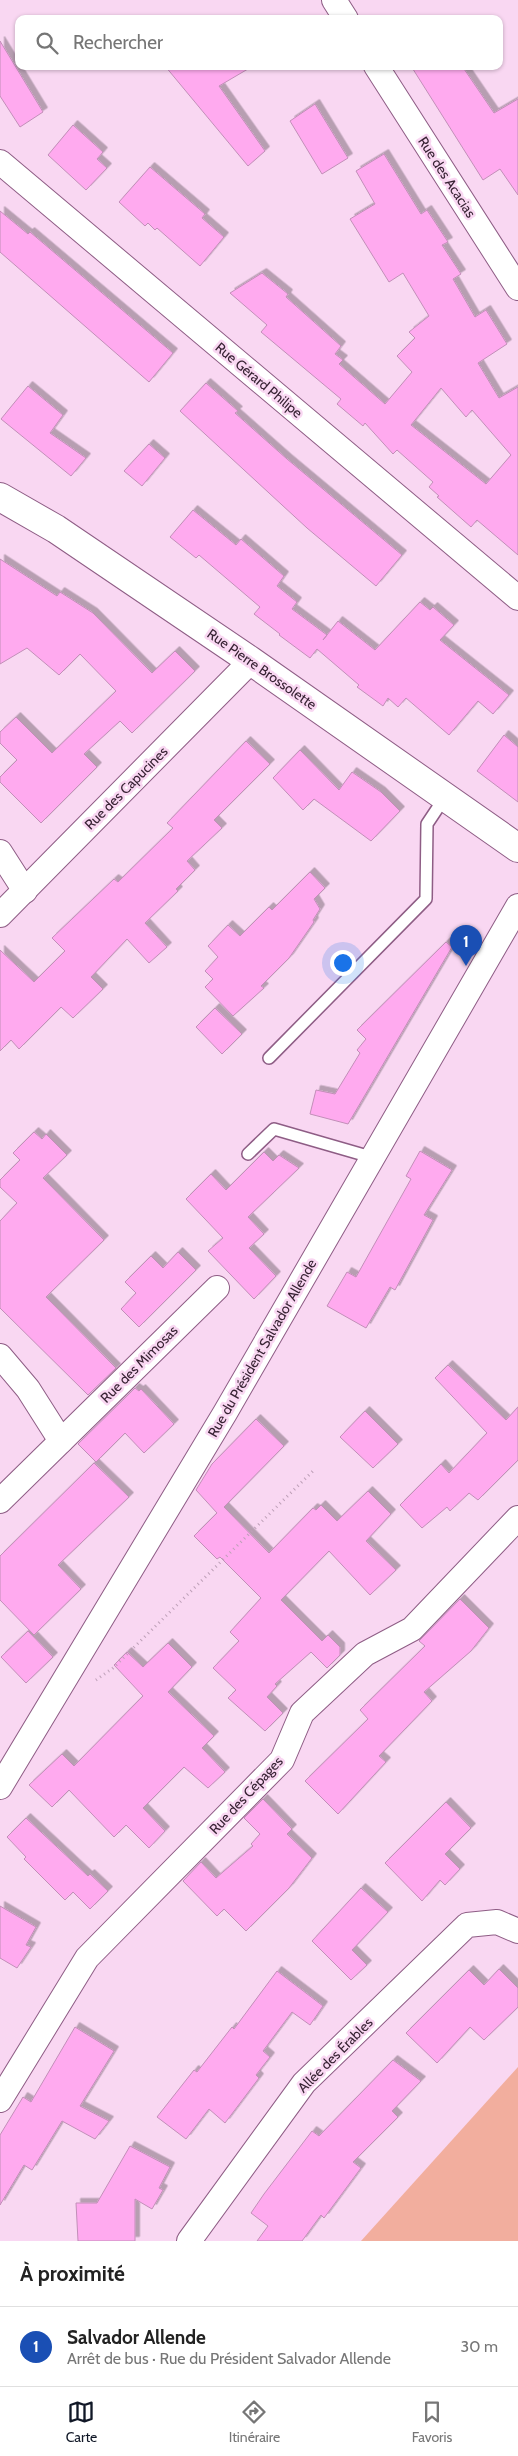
<!DOCTYPE html>
<html lang="fr">
<meta charset="utf-8">
<style>
:root{--surface:#fff;--page:#f6f6f6;--text:#222;--muted:#767676;--line:#e0e0e0;--accent:#111827}
body{margin:0;font-family:Cabin,sans-serif;background:var(--page);color:var(--text)}
.you{position:absolute;left:342px;top:962px;width:18px;height:18px;margin:-12px;border:4px solid #fff;border-radius:50%;background:#1a73e8;box-shadow:0 0 0 8px #1a73e833}
.badge{display:grid;place-items:center;width:32px;height:32px;border-radius:50%;background:var(--accent);color:#fff;font-size:16px;font-weight:700}
.pin{position:absolute;translate:-50% -41px;filter:drop-shadow(0 1px 2px #0008)}
.pin::after{content:'';position:absolute;top:26px;width:18px;height:15px;background:inherit;clip-path:polygon(0 0,100% 0,50% 100%)}
.list{margin:0;padding:0;list-style:none}
h2{display:flex;justify-content:space-between;align-items:center;height:65px;margin:0;padding:0 20px;font-size:21px}
h2 small{font-size:16px;font-weight:400;color:var(--muted)}
.list li{display:grid;grid-template-columns:32px 1fr auto;gap:15px;align-items:center;box-sizing:border-box;height:80px;padding:0 20px;border-top:1px solid var(--line)}
.list b{display:block;font-size:19px;white-space:nowrap}
.list p{margin:0;font-size:16px;white-space:nowrap;color:var(--muted)}
.list em{font-size:16px;font-style:normal;color:var(--muted)}
.icon{flex:none;width:28px;height:28px;fill:none;stroke:currentColor;stroke-width:2;stroke-linecap:round;stroke-linejoin:round}
.map{position:relative;flex:none;width:518px;height:2241px;overflow:hidden}
.search{position:absolute;background:var(--surface);box-shadow:0 1px 4px #0004;left:15px;right:15px;top:15px;height:55px;display:flex;align-items:center;gap:12px;box-sizing:border-box;padding:0 18px;border-radius:10px;color:var(--muted);font-size:19px}
.sheet{height:145px;background:var(--surface)}
nav{display:flex;justify-content:space-around;align-items:center;box-sizing:border-box;height:70px;border-top:1px solid var(--line);background:var(--surface);font-size:14px;color:var(--muted)}
nav a{display:grid;justify-items:center;gap:2px}
nav .on{color:var(--accent)}
.map>svg:first-child{display:block}
</style>
<div class="map">
<svg width="518" height="2241" viewBox="0 0 518 2241">
<defs>
<filter id="shadow"><feDropShadow dx="4.5" dy="-4.5" stdDeviation="0" flood-color="#0004"/></filter>
</defs>
<rect width="100%" height="100%" fill="#f9d7f2"/>
<polygon fill="#f2ae9e" points="518,2067 518,2241 361,2241"/>
<g fill="#ffaaef" stroke="#c28eb8" fill-rule="evenodd" filter="url(#shadow)">
<polygon points="0,41 43,112 20,127 0,96"/>
<polygon points="165,66 253,66 219,86 265,151 248,166"/>
<polygon points="411,66 462,66 494,113 518,99 518,195 500,169 483,180"/>
<polygon points="315,104 348,158 322,174 290,121"/>
<polygon points="73,125 103,152 97,159 107,168 86,190 48,155"/>
<path d="M384,154L421,214L427,210L448,242L442,245L461,274L453,279L475,317L486,310L507,344L478,363L499,398L518,387V555L477,520L471,527L437,497L439,496L429,487L433,482L397,450L393,454L365,423L363,426L337,404L341,399L261,332L267,325L230,293L262,273L288,294L286,297L341,346L335,354L343,360L339,364L385,404L412,372L397,356L415,338L409,332L429,316L403,273L389,282L350,219L375,204L356,171ZM441,388L466,417L472,410L511,455L486,484L411,425Z"/>
<polygon points="150,167 205,214 202,218 224,237 200,266 157,228 155,230 148,223 145,226 119,202"/>
<polygon points="0,211 28,234 30,232 173,353 149,382 0,252"/>
<polygon points="206,383 238,411 235,413 287,459 402,555 376,586 307,528 180,411"/>
<polygon points="28,386 63,415 50,433 86,458 71,476 1,419"/>
<polygon points="149,444 165,458 142,486 124,471"/>
<polygon points="193,510 236,545 241,539 284,576 277,586 297,602 292,609 327,635 323,640 338,621 375,650 420,602 430,610 433,607 454,625 440,640 509,695 493,714 478,701 449,735 406,698 398,707 388,698 383,706 357,687 359,685 317,649 310,658 279,635 280,634 254,614 260,607 199,555 196,558 170,537"/>
<polygon points="0,559 57,596 60,592 93,613 152,673 175,651 195,671 132,733 120,721 84,754 97,767 41,823 0,782 0,777 17,760 0,743 0,732 16,717 52,753 116,691 80,654 59,675 27,648 0,664"/>
<polygon points="504,735 518,747 518,802 477,771"/>
<polygon points="246,741 270,764 214,820 222,828 187,861 195,870 176,889 178,891 145,923 167,947 149,963 127,939 91,977 103,989 73,1018 61,1007 19,1049 11,1040 0,1051 0,950 34,982 65,951 52,938 114,879 118,882 173,828 167,823"/>
<polygon points="300,750 339,790 352,772 381,792 400,811 371,841 314,799 303,810 273,778"/>
<polygon points="310,872 325,888 314,899 320,909 313,920 314,922 289,958 261,986 264,988 233,1016 205,987 213,979 205,971 218,957 208,946 228,925 240,936 269,907 272,910"/>
<polygon points="446,942 452,947 348,1124 310,1114 316,1090 335,1094 360,1053 357,1050 366,1039 357,1030"/>
<polygon points="215,1008 242,1034 222,1054 196,1027"/>
<polygon points="34,1132 42,1139 46,1134 67,1155 43,1178 104,1240 46,1297 116,1368 88,1395 0,1308 0,1221 17,1203 0,1187 0,1180 20,1160 13,1153"/>
<polygon points="420,1151 452,1170 424,1215 433,1220 395,1290 390,1287 366,1328 327,1306 347,1272 356,1277 411,1179 406,1176"/>
<polygon points="264,1152 273,1161 279,1155 299,1168 248,1217 264,1234 249,1248 276,1276 254,1299 208,1251 223,1238 186,1199 211,1174 226,1190"/>
<polygon points="178,1252 196,1270 139,1327 121,1309 136,1293 125,1282 151,1256 163,1268"/>
<polygon points="448,1365 506,1420 518,1407 518,1460 478,1500 469,1493 450,1511 447,1507 422,1528 400,1505 441,1464 449,1473 487,1433 435,1378"/>
<polygon points="135,1388 139,1391 141,1389 174,1424 144,1453 125,1433 96,1462 78,1444"/>
<polygon points="365,1411 398,1444 373,1468 340,1437"/>
<polygon points="256,1419 284,1446 224,1507 269,1553 313,1508 316,1510 321,1505 337,1521 368,1491 391,1514 366,1541 396,1570 370,1595 329,1551 281,1600 322,1641 328,1635 340,1647 340,1655 327,1668 311,1652 275,1684 277,1686 267,1697 283,1713 265,1731 228,1698 236,1690 213,1668 239,1641 230,1632 261,1598 220,1557 217,1559 194,1536 217,1513 196,1490 212,1464"/>
<polygon points="94,1463 129,1497 58,1565 81,1589 34,1635 0,1600 0,1556"/>
<polygon points="460,1599 489,1628 471,1651 424,1692 432,1701 379,1756 386,1762 338,1814 305,1781 368,1719 360,1710 425,1646 419,1641"/>
<polygon points="28,1631 53,1657 26,1683 1,1657"/>
<polygon points="168,1643 192,1667 168,1692 214,1736 202,1748 225,1772 208,1788 184,1767 143,1808 165,1831 149,1848 126,1825 114,1837 69,1790 52,1807 29,1785 62,1754 74,1766 143,1696 114,1665 127,1652 143,1667"/>
<polygon points="263,1799 292,1829 287,1834 312,1858 289,1888 246,1931 224,1909 217,1916 183,1881 201,1862 216,1878 253,1846 251,1844 260,1834 244,1818"/>
<polygon points="446,1802 471,1828 445,1854 460,1869 445,1885 440,1880 422,1901 385,1863"/>
<polygon points="26,1818 88,1876 90,1874 108,1891 90,1909 73,1892 65,1900 24,1859 26,1857 7,1837"/>
<polygon points="361,1888 388,1912 352,1950 367,1965 351,1980 312,1941"/>
<polygon points="0,1906 36,1927 26,1945 31,1947 17,1968 0,1958"/>
<polygon points="499,1969 518,1988 518,2007 484,2040 470,2027 437,2063 406,2033 469,1970 484,1985"/>
<polygon points="277,1971 323,2006 310,2025 292,2012 263,2051 270,2057 256,2075 259,2078 225,2123 209,2109 186,2139 157,2117 194,2070 197,2072 232,2027 234,2029"/>
<polygon points="75,2027 114,2051 80,2106 109,2121 95,2139 62,2121 32,2170 24,2165 0,2205 0,2135 23,2097 31,2102"/>
<polygon points="393,2060 421,2081 392,2111 398,2117 353,2162 361,2168 324,2218 321,2215 302,2241 257,2241 268,2226 251,2213 264,2194 312,2131 319,2136"/>
<polygon points="130,2146 170,2167 159,2188 163,2190 152,2209 135,2199 135,2241 78,2241 76,2203 97,2203"/>
</g>
<g fill="none" stroke-linecap="round" stroke-linejoin="round">
<g stroke="#8e5d85" stroke-width="14">
<g id="service">
<polyline points="269,1058 426,899 427,824 445,797"/>
<polyline points="248,1154 274,1129 371,1157"/>
</g>
</g>
<g stroke="#8e5d85" stroke-width="26">
<g id="minor">
<polyline points="334,0 346,19"/>
<polyline points="376,66 518,288"/>
<polyline points="0,162 518,598"/>
<polyline points="0,852 25,891"/>
<polyline points="0,915 251,661"/>
<polyline points="0,1356 28,1389 61,1441"/>
<polyline points="0,1501 217,1288"/>
<polyline points="0,1787 225,1413 518,906"/>
<polyline points="0,2100 87,1958 282,1760 302,1713 365,1654 412,1629 518,1518"/>
<polyline points="189,2241 304,2083 467,1925 497,1922 518,1931"/>
</g>
</g>
<g stroke="#8e5d85" stroke-width="30">
<polyline id="tertiary" points="0,497 56,529 251,661 518,848"/>
</g>
<polyline stroke="#bea0b8" stroke-width="3" stroke-dasharray="1 4" stroke-linecap="butt" points="96,1680 113,1668 315,1469"/>
<use href="#service" stroke="#fff" stroke-width="11"/>
<use href="#minor" stroke="#fff" stroke-width="24"/>
<use href="#tertiary" stroke="#fff" stroke-width="28"/>
</g>
<g text-anchor="middle" stroke-width="5" stroke-linejoin="round" paint-order="stroke">
<g font-size="14" fill="#382334" stroke="#f9d7f2">
<text transform="translate(447 177) rotate(57)" y="5">Rue des Acacias</text>
<text transform="translate(259 380) rotate(40)" y="5">Rue Gérard Philipe</text>
<text transform="translate(262 669) rotate(35)" y="5">Rue Pierre Brossolette</text>
<text transform="translate(126 788) rotate(-45)" y="5">Rue des Capucines</text>
<text transform="translate(262 1348) rotate(-60)" y="5">Rue du Président Salvador Allende</text>
<text transform="translate(139 1364) rotate(-45)" y="5">Rue des Mimosas</text>
<text transform="translate(246 1795) rotate(-47)" y="5">Rue des Cépages</text>
<text transform="translate(335 2055) rotate(-45)" y="5">Allée des Érables</text>
</g>
</g>
</svg>
<div class="you"></div>
<div class="pin badge" style="left:466px;top:966px;background:#1a4fb4">1</div>
<div class="search"><svg class="icon" aria-label="search" viewBox="0 0 24 24"><circle cx="10" cy="10" r="6"/><path d="M15 15l6 6"/></svg>Rechercher</div>
</div>
<section class="sheet">
<h2>À proximité<small></small></h2>
<ul class="list">
<li><span class="badge" style="background:#1a4fb4">1</span><div><b>Salvador Allende</b><p>Arrêt de bus · Rue du Président Salvador Allende</p></div><em>30 m</em></li>
</ul>
</section>
<nav>
<a class="on"><svg class="icon" aria-label="map" viewBox="0 0 24 24"><path d="M3 6l6-2 6 2 6-2v14l-6 2-6-2-6 2zM9 4v14M15 6v14"/></svg>Carte</a>
<a><svg class="icon" aria-label="directions" viewBox="0 0 24 24"><path d="M12 3l9 9-9 9-9-9zM9 14v-3h6M13 9l2 2-2 2"/></svg>Itinéraire</a>
<a><svg class="icon" aria-label="saved" viewBox="0 0 24 24"><path d="M7 4h10v16l-5-4-5 4z"/></svg>Favoris</a>
</nav>
